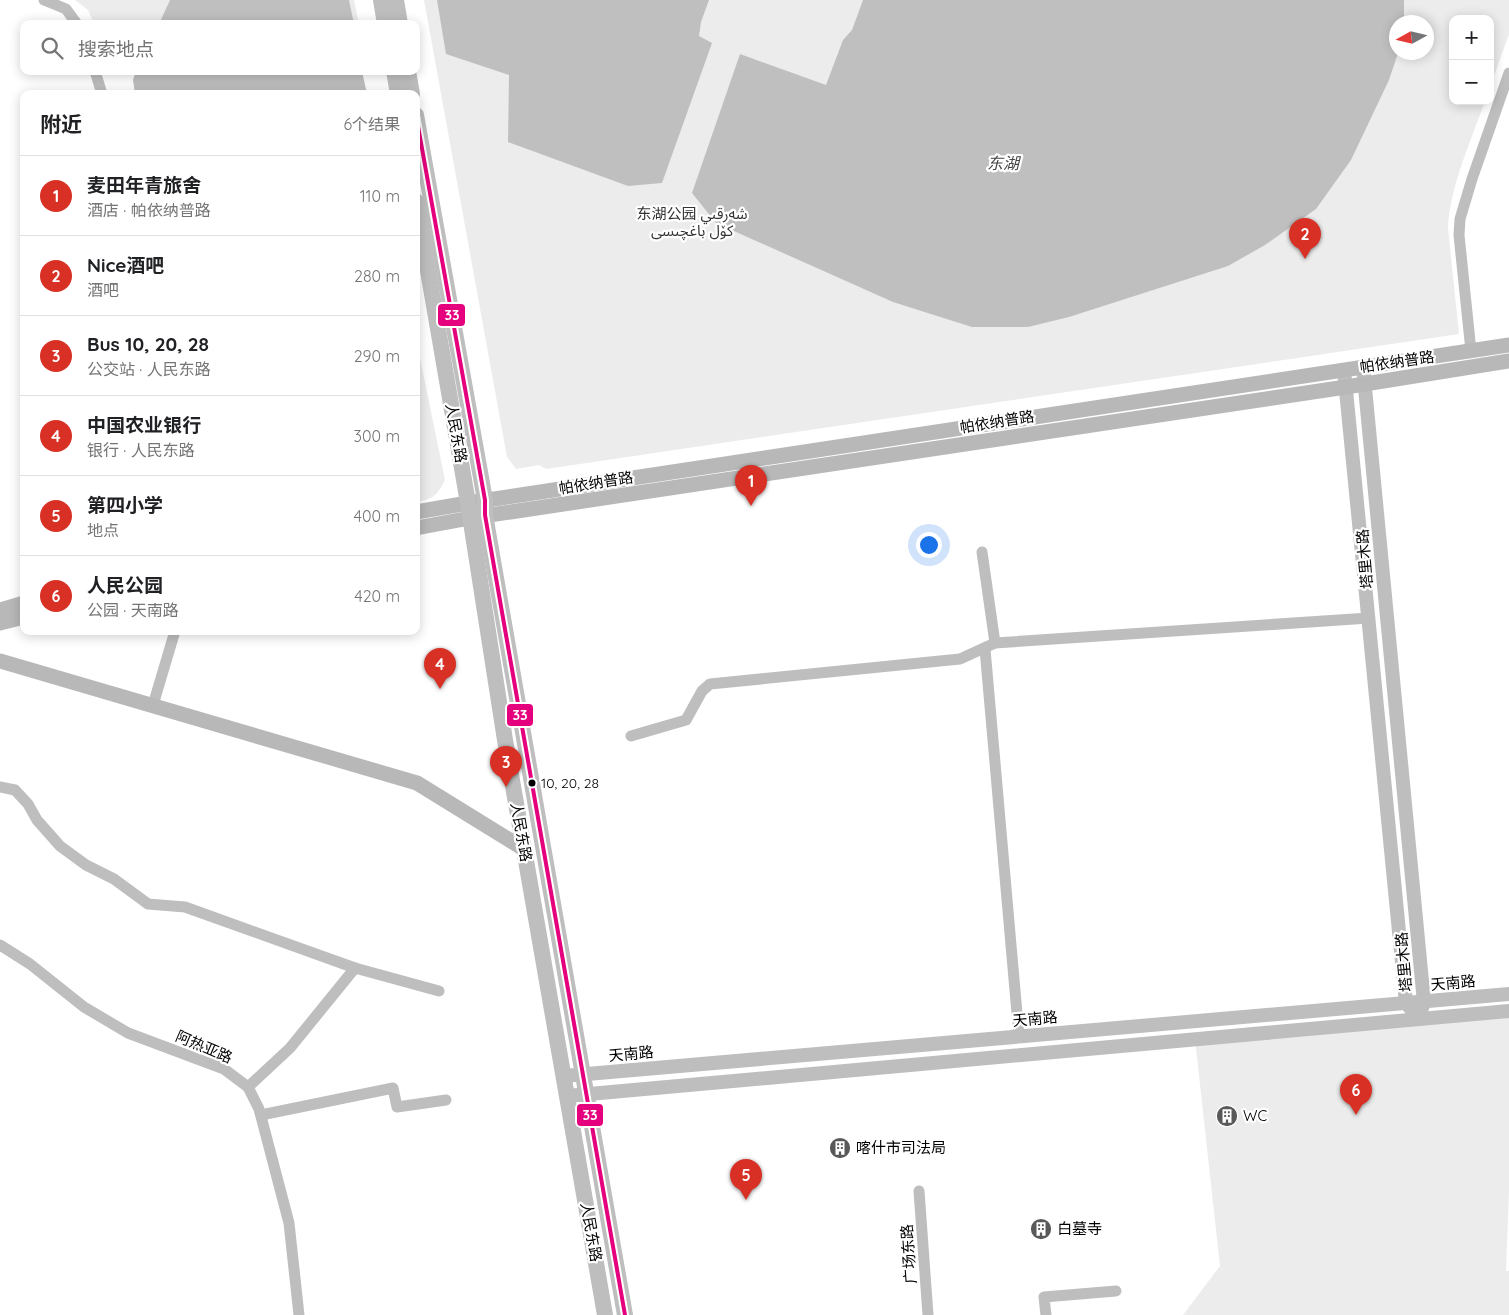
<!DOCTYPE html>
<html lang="zh">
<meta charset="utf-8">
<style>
:root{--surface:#fff;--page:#f6f6f6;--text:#202124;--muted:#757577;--line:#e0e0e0;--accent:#d93025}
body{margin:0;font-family:Quicksand,"Noto Sans Arabic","Noto Sans SC",sans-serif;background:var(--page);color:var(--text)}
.controls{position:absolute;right:15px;top:15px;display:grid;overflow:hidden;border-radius:10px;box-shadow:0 2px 12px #0003}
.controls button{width:45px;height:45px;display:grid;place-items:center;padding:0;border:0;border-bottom:1px solid var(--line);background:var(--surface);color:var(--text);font:25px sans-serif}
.compass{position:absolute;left:1389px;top:15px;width:45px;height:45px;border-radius:50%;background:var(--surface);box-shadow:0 2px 12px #0003;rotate:262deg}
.you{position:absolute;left:928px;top:544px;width:18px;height:18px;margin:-12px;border:4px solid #fff;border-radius:50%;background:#1a73e8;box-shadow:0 0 0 8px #1a73e833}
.badge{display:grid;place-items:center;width:32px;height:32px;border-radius:50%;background:var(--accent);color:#fff;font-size:16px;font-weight:700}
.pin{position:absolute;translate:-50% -41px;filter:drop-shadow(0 1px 2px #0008)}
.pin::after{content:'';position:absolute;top:26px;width:18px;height:15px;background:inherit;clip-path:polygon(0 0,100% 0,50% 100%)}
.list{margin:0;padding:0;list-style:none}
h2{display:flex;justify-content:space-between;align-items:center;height:65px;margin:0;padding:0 20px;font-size:21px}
h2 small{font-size:16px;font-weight:400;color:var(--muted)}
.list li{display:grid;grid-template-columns:32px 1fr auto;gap:15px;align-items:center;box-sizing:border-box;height:80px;padding:0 20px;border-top:1px solid var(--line)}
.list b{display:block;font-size:19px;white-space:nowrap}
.list p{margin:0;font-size:16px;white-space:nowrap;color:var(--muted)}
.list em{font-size:16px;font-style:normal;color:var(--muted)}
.icon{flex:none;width:28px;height:28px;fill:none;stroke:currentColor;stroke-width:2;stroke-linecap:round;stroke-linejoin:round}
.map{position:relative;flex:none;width:1509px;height:1315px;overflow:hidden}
.search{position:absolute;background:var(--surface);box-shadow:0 2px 12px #0003;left:20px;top:20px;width:400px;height:55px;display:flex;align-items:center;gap:12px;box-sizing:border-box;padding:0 18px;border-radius:10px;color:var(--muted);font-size:19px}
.panel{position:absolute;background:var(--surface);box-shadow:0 2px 12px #0003;left:20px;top:90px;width:400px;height:545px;border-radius:10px}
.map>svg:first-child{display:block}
</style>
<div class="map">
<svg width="1509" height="1315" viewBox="0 0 1509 1315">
<rect width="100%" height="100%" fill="#fff"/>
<g fill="#ececec" fill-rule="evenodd">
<polygon points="75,0 354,0 359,24 94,24 88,10"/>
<path d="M424,0H1509V34L1490,87V19H1453V101H1485C1471,141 1450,186 1448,228L1459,334L546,469L539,465L516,469L507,457ZM1396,22H1426V52H1396Z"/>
<path d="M416,338L445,480C437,495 434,499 416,502Z"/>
<polygon points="1509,1011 1509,1190 1506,1271 1509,1271 1509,1315 1183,1315 1220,1266 1195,1039"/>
</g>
<g fill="#bfbfbf">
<polygon points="170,0 349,0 354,24 159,24"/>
<polygon points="437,0 709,0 701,22 699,36 712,43 662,183 628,186 508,142 509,75 446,54"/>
<polygon points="863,0 1404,0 1404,22 1396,22 1396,52 1398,53 1389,80 1351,160 1316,209 1265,245 1228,266 1069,317 1028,327 972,327 893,302 716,223 692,193 740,54 826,85 843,40 852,30"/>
<polygon points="136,71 362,71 367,94 135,94 133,80"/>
</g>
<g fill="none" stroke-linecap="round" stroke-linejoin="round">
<g stroke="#bebebe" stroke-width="11">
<polyline points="44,0 66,9 77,24"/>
<polyline points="95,71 102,94"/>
<polyline points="1471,351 1459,235 1460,219 1472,179 1509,73"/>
<polyline points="982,552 995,643"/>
<polyline points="985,649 1019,1036"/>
<polyline points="153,705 175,631"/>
<polyline points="631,736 686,720 702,691 710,684 960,659 995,643 1369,618"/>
<polyline points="0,787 15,790 28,804 37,820 60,846 86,865 114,879 148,904 185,907 355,968 439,991"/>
<polyline points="0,945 30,964 84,1007 128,1033 224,1069 248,1087 259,1109 289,1223 299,1315"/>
<polyline points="248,1087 290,1048 355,968"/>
<polyline points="261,1115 393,1088 397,1107 446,1100"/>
<polyline points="919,1191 928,1315"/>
<polyline points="1046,1315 1044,1297 1116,1291"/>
</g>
<g stroke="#bebebe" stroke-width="14">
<polyline points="1363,367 1424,1002 1422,1008"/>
<polyline points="1344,370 1406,1003 1411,1009"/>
<polyline points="564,1076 1509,994"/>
<polyline points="567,1096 1509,1011"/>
</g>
<g stroke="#b8b8b8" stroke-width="15">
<polyline points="416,512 468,503 1509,345"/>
<polyline points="416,528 470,518 1346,387 1509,361"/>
<polyline points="0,610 24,603"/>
<polyline points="0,623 24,617"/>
<polyline points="0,661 417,783 524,849"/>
</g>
<g stroke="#bebebe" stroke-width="16">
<polyline points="381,0 385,24"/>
<polyline points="396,0 400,24"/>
<polyline points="394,71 398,94"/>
<polyline points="408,71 412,94"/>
<polyline points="416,115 485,500 485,515 625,1315"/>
<polyline points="416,201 468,503 505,740 605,1315"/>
</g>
<g stroke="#fff" stroke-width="8">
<polyline id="bus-1" points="416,115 485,500 485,515 625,1315"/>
</g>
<use href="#bus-1" stroke="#e5007d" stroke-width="4"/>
</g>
<defs>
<g id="building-disc" transform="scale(1.125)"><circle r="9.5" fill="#595959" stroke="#fff"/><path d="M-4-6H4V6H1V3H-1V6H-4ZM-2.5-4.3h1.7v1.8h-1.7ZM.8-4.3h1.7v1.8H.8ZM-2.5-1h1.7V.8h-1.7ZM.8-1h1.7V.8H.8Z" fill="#fff"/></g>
</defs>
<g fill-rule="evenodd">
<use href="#building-disc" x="1227" y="1116"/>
<use href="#building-disc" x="840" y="1148"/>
<use href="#building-disc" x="1041" y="1229"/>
</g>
<circle fill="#000" stroke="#fff" stroke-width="2" cx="532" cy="783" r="4.5"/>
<g text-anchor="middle" stroke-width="4.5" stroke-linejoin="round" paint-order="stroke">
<g font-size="14" fill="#000" stroke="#fff" text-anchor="start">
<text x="541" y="788">10, 20, 28</text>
</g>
<g font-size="15" fill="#333" stroke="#fff">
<text x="692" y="219">东湖公园 شەرقىي<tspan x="692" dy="17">كۆل باغچىسى</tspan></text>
</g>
<g font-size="15" fill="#000" stroke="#fff">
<text transform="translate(1397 362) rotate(-8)" y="5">帕依纳普路</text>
<text transform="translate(997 422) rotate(-9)" y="5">帕依纳普路</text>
<text transform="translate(456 433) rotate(80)" y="5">人民东路</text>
<text transform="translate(596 483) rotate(-9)" y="5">帕依纳普路</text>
<text transform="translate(1365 559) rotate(-95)" y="5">塔里木路</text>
<text transform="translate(521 832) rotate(80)" y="5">人民东路</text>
<text transform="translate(1404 962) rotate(-95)" y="5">塔里木路</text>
<text transform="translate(1453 983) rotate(-5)" y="5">天南路</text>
<text transform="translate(1035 1019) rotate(-5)" y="5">天南路</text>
<text transform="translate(204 1047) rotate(23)" y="5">阿热亚路</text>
<text transform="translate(631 1054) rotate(-5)" y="5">天南路</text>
<text transform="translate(591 1232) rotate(80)" y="5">人民东路</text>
<text transform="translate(909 1254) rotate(-94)" y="5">广场东路</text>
</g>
<g font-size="15" fill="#000" stroke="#fff" text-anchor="start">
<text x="1243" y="1121">WC</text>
<text x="856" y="1153">喀什市司法局</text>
<text x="1057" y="1234">白墓寺</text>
</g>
<g font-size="16" font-style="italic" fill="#444" stroke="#fff">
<text x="1003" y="169">东湖</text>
</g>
</g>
<g stroke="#fff" stroke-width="2">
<rect x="437" y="303" width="29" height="24" rx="5" fill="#e5007d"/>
<rect x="506" y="703" width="28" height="24" rx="5" fill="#e5007d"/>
<rect x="576" y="1103" width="28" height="24" rx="5" fill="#e5007d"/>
</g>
<g font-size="14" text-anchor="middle" font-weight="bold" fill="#fff">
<text x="452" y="320">33</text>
<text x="520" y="720">33</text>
<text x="590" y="1120">33</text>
</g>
</svg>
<div class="controls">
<button>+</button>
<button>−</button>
</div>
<svg class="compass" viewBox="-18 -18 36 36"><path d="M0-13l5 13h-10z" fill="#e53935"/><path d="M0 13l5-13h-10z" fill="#757577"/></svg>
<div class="you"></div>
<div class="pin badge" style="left:751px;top:506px">1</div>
<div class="pin badge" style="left:1305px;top:259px">2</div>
<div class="pin badge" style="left:506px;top:787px">3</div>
<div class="pin badge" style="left:440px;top:689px">4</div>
<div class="pin badge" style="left:746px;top:1200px">5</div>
<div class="pin badge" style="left:1356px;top:1115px">6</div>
<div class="search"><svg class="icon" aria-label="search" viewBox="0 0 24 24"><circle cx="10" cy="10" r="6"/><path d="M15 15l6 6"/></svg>搜索地点</div>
<section class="panel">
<h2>附近<small>6个结果</small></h2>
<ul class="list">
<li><span class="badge">1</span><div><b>麦田年青旅舍</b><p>酒店 · 帕依纳普路</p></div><em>110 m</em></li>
<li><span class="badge">2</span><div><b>Nice酒吧</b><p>酒吧</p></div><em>280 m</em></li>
<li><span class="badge">3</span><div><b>Bus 10, 20, 28</b><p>公交站 · 人民东路</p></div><em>290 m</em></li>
<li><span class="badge">4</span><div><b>中国农业银行</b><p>银行 · 人民东路</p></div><em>300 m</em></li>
<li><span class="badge">5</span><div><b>第四小学</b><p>地点</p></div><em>400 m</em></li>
<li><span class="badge">6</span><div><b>人民公园</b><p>公园 · 天南路</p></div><em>420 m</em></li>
</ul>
</section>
</div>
